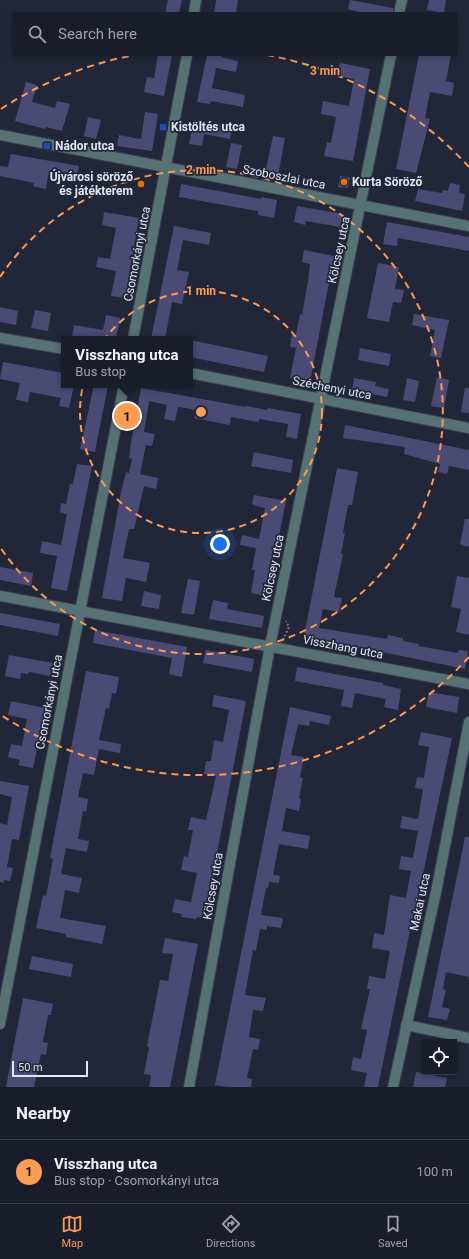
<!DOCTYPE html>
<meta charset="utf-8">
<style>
:root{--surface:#191d2b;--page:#262a37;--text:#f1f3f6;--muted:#9fa2a9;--line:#373b47;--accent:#fd9c55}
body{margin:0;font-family:Roboto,sans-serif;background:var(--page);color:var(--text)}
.controls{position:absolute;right:12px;bottom:12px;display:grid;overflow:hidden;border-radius:0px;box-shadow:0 2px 6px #0003}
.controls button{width:36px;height:36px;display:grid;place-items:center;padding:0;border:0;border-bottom:1px solid var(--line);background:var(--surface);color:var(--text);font:20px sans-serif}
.scale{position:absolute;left:12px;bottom:10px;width:76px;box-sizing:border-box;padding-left:4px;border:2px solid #e3e7f4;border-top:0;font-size:11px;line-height:14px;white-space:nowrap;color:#e3e7f4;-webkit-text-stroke:3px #212739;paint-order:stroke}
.you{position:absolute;left:220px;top:544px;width:14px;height:14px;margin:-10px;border:3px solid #fff;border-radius:50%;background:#1a73e8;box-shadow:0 0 0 6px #1a73e833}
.badge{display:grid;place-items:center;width:26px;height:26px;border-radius:50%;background:var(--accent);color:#111;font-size:13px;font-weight:700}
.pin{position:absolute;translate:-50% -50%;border:2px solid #fff;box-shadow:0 1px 4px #0006}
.popup{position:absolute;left:61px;top:336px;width:132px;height:52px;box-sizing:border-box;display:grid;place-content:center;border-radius:0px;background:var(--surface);filter:drop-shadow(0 1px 3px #0005);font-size:13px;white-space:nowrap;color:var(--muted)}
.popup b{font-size:15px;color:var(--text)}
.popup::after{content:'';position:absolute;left:50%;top:100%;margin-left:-8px;border:8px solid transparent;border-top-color:var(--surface)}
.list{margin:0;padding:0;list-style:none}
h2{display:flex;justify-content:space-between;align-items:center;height:52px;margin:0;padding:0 16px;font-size:17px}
h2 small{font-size:13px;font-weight:400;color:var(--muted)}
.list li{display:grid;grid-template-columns:26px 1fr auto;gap:12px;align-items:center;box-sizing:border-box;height:64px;padding:0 16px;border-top:1px solid var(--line)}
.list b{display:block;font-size:15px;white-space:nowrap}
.list p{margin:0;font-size:13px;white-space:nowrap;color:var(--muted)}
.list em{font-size:13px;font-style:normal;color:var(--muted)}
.icon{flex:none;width:22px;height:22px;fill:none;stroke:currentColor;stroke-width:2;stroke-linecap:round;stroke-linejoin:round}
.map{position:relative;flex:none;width:469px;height:1087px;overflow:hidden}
.search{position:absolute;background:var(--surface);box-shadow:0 2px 6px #0003;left:12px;right:12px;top:12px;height:44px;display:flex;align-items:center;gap:10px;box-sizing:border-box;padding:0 14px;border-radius:0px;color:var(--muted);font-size:15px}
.sheet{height:116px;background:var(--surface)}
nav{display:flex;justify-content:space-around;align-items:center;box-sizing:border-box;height:56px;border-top:1px solid var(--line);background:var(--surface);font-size:11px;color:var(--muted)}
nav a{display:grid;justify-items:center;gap:2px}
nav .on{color:var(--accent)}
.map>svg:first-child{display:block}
</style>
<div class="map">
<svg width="469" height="1087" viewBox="0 0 469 1087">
<rect width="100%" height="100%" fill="#212739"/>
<g fill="#4a4a75">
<polygon points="168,0 182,0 179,13 165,13"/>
<polygon points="216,0 238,0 236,13 214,13"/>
<polygon points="350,0 393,8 393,13 362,13 348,9"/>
<polygon points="429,0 446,0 444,13 427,10"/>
<polygon points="158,55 172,55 164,96 144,92 147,77 154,78"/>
<polygon points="207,55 221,55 221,57 238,61 236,72 216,68 212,88 245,95 243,107 211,101 210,104 197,102"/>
<polygon points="419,55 451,55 446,81 454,83 452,96 430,92 425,118 430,119 416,173 396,169"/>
<polygon points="340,63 370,69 353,161 324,156 327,142 331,143 336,117 321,114 323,101 349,106 354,79 338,76"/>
<polygon points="26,82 37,85 32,102 55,108 57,101 70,104 62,131 46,127 45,129 15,121"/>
<polygon points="145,112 158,114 152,151 117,146 119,135 141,139"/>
<polygon points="88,117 101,120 96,139 84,136"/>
<polygon points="194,120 232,127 230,139 204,134 202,146 189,144"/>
<polygon points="273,136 285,138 278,176 265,174"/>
<polygon points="231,143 242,145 237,169 226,167"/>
<polygon points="11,154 79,166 76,181 48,175 46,189 33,186 34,183 0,176 0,166 8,167"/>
<polygon points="340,176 350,178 348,188 338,187"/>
<polygon points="450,183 460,185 459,193 465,194 462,211 415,201 418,189 442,193 443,190 448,191"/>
<polygon points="181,184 261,199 261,197 277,200 274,218 258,215 258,211 179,197"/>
<polygon points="297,206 343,214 340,227 306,221 305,225 294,222"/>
<polygon points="104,212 139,218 125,298 111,296 116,271 96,267 98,257 110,259 116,228 102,225"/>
<polygon points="387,222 469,237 469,251 398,238 397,246 383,244"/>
<polygon points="174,226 211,233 209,245 183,240 177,270 189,272 182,304 172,302 165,339 151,339"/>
<polygon points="304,250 334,256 310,382 290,378 296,348 290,347 292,334 296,335 300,314 302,315 308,281 310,264 302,262"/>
<polygon points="378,263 399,267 395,289 404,290 401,303 393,302 389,322 367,318"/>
<polygon points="0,307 18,311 16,325 0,322"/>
<polygon points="35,310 51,313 48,331 31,328"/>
<polygon points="414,314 449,320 441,358 430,356 435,330 412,325"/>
<polygon points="106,315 120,318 116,339 84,339 72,337 74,325 103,330"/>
<polygon points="190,340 268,356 264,372 190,357"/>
<polygon points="360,348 391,354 389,366 358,360"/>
<polygon points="3,362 64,373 64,385 74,385 69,408 59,406 61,398 30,392 28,402 16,400 20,383 0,379"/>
<polygon points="437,377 449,380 444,408 431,406"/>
<polygon points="354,378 376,382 375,386 389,389 387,397 352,390"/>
<polygon points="407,378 419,381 415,402 403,400"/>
<polygon points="94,385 108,385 95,452 80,449"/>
<polygon points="141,388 246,407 246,406 267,410 268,408 301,414 297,439 286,437 288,424 259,419 259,422 231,417 230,425 194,418 196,410 178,407 175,421 164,419 167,405 149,401 144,432 155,434 152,446 146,445 140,474 158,478 156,489 144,486 134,529 129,529 123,558 150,563 146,582 126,578 122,601 102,598 121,492 126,472 129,473 132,459 129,458 131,442"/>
<polygon points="465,388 469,388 469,413 461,412"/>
<polygon points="345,425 469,450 469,470 449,466 447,474 438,472 440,464 404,454 405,447 343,438"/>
<polygon points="254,452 293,460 291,473 251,466"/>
<polygon points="77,464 92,466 67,591 51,588 57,556 40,553 42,541 61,545 67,514 60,513 61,503 66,504 70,484 73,484"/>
<polygon points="337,468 358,472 352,505 348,505 343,533 345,533 341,554 343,554 334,597 342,598 339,612 323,609 319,628 387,639 388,635 403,638 403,641 419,644 418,646 458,653 459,650 468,651 465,669 304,636"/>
<polygon points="254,495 286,501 267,596 251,593 255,570 252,570 256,548 240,545 242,535 259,539 265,508 252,505"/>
<polygon points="465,519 469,519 469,547 460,545"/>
<polygon points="0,567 33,573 31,586 0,580"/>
<polygon points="457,576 469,578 469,635 456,632 461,609 451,607"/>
<polygon points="188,579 200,581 194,615 181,613"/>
<polygon points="144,591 161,595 159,609 141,606"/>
<polygon points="213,600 228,603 227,609 264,616 262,628 209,619"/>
<polygon points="0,613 60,624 58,636 0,625"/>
<polygon points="95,630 187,647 182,677 169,674 172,658 93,643"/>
<polygon points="206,650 254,659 252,672 203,663"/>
<polygon points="9,655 53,663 50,676 29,672 28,674 21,673 20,679 5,676"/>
<polygon points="297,667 383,683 383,685 401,689 398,710 384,707 386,699 355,693 352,708 341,706 344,690 295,681"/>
<polygon points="86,671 119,677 116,694 112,693 109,709 106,708 99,740 121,744 120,753 99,749 94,775 83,773 78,797 88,799 86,812 83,811 78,839 89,841 87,852 66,848 61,874 82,878 79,893 65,890 60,918 106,926 102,944 66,937 66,934 36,928 43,895 46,896 53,859 50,858"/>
<polygon points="429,692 459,697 457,713 426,707"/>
<polygon points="214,695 246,701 208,900 204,918 197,917 196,919 181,917 182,914 172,912 175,899 191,902 197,873 181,870 184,856 188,857 193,830 188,830 191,817 206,820 216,776 204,774 206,761 211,761 214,740 223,742 229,710 212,706"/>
<polygon points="11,701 45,708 33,768 18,765 20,760 8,757 11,744 22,746 27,719 8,715"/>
<polygon points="290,707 331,716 329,725 310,721 309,726 298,724 291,755 304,757 300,777 303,778 299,798 301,799 299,811 286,808 282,831 310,836 308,849 279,844 273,875 280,876 279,883 269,882 268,888 266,888 261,915 283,918 281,928 267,926 267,930 260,929 256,951 253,950 245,995 266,998 263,1011 253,1010 249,1037 260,1039 258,1050 253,1049 247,1078 252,1079 251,1087 227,1087 215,1085"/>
<polygon points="421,732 452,738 415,911 414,911 378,1087 364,1087 367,1073 351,1070 353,1057 361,1059 367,1030 361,1029 370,989 367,989 369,976 385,979 390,951 372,948 374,933 384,935 390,895 406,898 411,871 399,869 401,856 413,858 418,831 400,828 402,816 418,819 423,789 415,788 417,777 424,778 429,747 418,745"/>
<polygon points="0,781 29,786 19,840 12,839 7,867 13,868 10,881 4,880 4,883 0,882 0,823 7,825 12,797 0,794"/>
<polygon points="465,837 469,837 469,977 446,972 443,989 446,990 442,1007 450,1009 447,1020 428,1017"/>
<polygon points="165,938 198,944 170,1087 149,1087 151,1075 144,1074 149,1047 147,1046 160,980 168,981 173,954 162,953"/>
<polygon points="32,956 73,964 71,977 29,969"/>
<polygon points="23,998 53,1004 51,1015 48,1015 43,1042 48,1043 46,1055 41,1054 34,1087 6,1087"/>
<polygon points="416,1072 447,1078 445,1087 413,1087"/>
</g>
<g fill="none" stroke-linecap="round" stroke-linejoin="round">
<g stroke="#3c4253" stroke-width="12">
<g id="minor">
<polyline points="194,13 196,0"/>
<polyline points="399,13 402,0"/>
<polyline points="0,135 469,226"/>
<polyline points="0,338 64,349"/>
<polyline points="133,339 187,55"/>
<polyline points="190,373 469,428"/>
<polyline points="0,596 469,684"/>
<polyline points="0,1024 124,385"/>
<polyline points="406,1025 469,1038"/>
<polyline points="189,1087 270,646 391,55"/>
<polyline points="393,1087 436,892 469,722"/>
</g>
</g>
<polyline stroke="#6f7585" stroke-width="2" stroke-dasharray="2 2" stroke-linecap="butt" points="283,640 289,627 286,621"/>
<use href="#minor" stroke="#577275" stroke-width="10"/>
</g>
<g fill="none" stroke="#fd9c55" stroke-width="2" stroke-dasharray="7 5">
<circle cx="201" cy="412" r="121"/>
<path d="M0 277A242 242 0 1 1 0 547"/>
<path d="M469 657A363 363 0 0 1 1 715M1 109A363 363 0 0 1 135 55M267 55A363 363 0 0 1 469 167"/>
</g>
<g fill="#1a4fb4" stroke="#212739" stroke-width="1.5">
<rect x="159" y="123" width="8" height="8" rx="2"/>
<rect x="43" y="142" width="8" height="8" rx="2"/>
</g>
<g fill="#e8710a" stroke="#212739" stroke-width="1.5">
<circle cx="344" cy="182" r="4"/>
<circle cx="141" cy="184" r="4"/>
</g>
<g text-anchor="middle" stroke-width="3.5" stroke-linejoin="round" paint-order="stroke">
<g font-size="12" font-weight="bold" fill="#e3e7f4" stroke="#212739" text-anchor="start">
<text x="171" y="131">Kistöltés utca</text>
<text x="55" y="150">Nádor utca</text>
<text x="133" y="181" text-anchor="end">Újvárosi söröző<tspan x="133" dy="14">és játékterem</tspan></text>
<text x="352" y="186">Kurta Söröző</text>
</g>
<g font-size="12" fill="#e3e7f4" stroke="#212739">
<text transform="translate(284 177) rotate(11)" y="4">Szoboszlai utca</text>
<text transform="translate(339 250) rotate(-78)" y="4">Kölcsey utca</text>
<text transform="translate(137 254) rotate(-79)" y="4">Csomorkányi utca</text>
<text transform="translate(332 388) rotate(11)" y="4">Széchenyi utca</text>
<text transform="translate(273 568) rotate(-78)" y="4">Kölcsey utca</text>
<text transform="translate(343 647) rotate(11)" y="4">Visszhang utca</text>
<text transform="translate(49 702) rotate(-79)" y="4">Csomorkányi utca</text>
<text transform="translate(213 886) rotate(-80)" y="4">Kölcsey utca</text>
<text transform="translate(420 902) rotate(-78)" y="4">Makai utca</text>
</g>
</g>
<circle cx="201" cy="412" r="6" fill="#fd9c55" stroke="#212739" stroke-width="2"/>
<g font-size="12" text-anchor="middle" font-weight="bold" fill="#fd9c55" stroke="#212739" stroke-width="3.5" stroke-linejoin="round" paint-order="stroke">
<text x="325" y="75">3 min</text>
<text x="201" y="174">2 min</text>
<text x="201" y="295">1 min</text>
</g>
</svg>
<div class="controls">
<button><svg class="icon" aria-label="locate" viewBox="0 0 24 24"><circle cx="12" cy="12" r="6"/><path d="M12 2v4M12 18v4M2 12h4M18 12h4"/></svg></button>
</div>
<div class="scale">50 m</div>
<div class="you"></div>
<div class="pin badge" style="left:127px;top:416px">1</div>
<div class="popup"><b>Visszhang utca</b>Bus stop</div>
<div class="search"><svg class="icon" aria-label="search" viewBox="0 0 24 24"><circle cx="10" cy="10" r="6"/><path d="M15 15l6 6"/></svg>Search here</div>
</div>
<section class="sheet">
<h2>Nearby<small></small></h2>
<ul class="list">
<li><span class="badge">1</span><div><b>Visszhang utca</b><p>Bus stop · Csomorkányi utca</p></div><em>100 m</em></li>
</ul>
</section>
<nav>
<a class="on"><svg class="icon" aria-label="map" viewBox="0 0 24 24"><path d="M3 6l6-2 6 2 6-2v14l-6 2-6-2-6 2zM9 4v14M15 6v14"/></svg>Map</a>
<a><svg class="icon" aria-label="directions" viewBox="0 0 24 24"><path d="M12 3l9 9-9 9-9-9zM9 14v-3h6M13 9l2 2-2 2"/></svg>Directions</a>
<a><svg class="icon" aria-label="saved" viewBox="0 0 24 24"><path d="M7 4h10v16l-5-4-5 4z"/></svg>Saved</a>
</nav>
